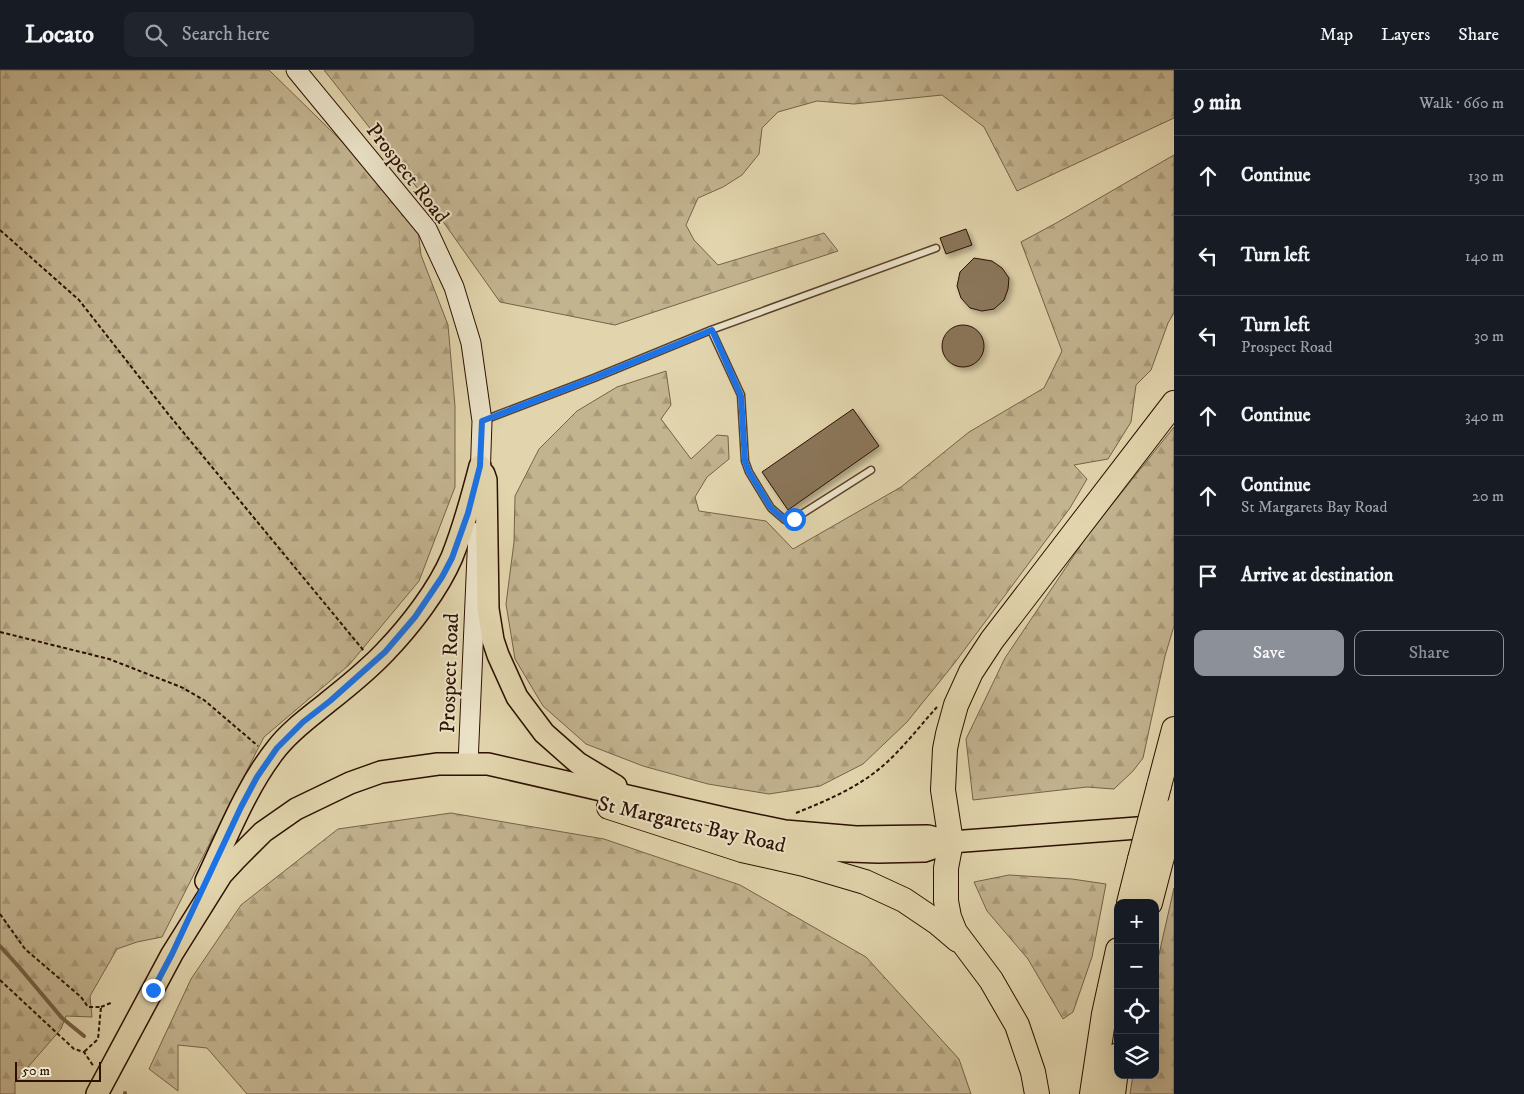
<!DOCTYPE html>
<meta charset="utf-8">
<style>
:root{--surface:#171b24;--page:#20242c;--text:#f1f3f6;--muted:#9ea1a6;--line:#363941;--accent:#8c9099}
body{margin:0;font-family:"IM FELL DW Pica",serif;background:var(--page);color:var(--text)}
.controls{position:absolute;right:15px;bottom:15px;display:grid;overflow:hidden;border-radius:10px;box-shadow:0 5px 20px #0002}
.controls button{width:45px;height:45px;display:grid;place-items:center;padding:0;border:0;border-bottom:1px solid var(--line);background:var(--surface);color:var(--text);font:25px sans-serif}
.scale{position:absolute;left:15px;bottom:12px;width:86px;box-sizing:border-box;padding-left:5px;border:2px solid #2d1000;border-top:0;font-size:14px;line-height:18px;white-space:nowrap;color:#2d1000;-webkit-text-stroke:4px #ece4ca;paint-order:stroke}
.stop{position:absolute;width:15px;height:15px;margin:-11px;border:4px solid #1a73e8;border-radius:50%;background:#fff}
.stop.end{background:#1a73e8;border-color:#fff;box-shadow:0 1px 5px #0008}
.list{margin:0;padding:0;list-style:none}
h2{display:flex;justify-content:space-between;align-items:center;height:65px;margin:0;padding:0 20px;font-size:21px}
h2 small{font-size:16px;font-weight:400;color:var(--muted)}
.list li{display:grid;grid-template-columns:32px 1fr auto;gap:15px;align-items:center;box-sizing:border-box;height:80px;padding:0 20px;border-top:1px solid var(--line)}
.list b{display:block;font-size:19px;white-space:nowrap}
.list p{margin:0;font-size:16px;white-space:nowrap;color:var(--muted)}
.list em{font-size:16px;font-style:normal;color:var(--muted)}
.actions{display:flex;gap:10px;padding:15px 20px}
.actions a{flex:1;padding:11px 0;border:1px solid var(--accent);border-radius:10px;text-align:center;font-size:18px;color:var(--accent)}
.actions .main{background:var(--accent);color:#fff}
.icon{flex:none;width:28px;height:28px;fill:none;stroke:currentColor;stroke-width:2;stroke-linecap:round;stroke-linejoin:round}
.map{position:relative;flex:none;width:1174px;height:1024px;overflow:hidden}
header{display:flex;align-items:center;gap:30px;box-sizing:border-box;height:70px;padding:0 25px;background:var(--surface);border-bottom:1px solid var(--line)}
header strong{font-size:24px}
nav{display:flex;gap:28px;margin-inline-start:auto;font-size:18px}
.search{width:350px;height:45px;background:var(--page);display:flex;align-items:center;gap:12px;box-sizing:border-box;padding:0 18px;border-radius:10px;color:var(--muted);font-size:19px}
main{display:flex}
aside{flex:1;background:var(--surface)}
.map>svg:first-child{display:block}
</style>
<header>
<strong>Locato</strong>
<div class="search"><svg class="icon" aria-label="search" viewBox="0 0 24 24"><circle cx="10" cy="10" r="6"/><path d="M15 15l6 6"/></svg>Search here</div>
<nav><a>Map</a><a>Layers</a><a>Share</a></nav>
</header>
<main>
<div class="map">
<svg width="1174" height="1024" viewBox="0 0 1174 1024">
<defs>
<pattern id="forest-firs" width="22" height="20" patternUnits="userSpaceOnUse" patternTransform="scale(1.25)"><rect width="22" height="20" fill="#c3b490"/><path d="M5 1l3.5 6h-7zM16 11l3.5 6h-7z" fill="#a89a7a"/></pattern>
<filter id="shadow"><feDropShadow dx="3.5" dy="3.5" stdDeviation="2.5" flood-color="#0004"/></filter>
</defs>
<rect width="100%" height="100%" fill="#e2d5ad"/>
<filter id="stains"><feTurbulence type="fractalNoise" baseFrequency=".004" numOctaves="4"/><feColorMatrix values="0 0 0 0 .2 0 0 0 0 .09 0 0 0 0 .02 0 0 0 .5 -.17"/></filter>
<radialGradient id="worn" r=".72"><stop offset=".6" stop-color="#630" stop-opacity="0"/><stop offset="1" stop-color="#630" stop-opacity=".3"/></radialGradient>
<g fill="url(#forest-firs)" stroke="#786248">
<polygon points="0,0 269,0 416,144 421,185 448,255 455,336 455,417 419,511 349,595 264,667 162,867 137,872 117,879 90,926 92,947 66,946 61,959 15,1012 15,1024 0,1024"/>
<polygon points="324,0 1174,0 1174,48 1017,121 984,57 942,25 854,34 817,31 778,42 762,58 759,84 742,105 723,117 698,128 686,155 694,170 718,195 824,163 838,181 615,255 500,232 437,143"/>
<polygon points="1174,85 1174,243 1168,253 1151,300 1136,315 1131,352 1108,389 1074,395 1087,409 1070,438 953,595 907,652 863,694 820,716 769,724 708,714 643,696 586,674 543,636 515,589 506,534 514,472 515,426 539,379 577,341 617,317 666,301 671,335 661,349 691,389 717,365 728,366 729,389 707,407 695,427 699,441 766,451 793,479 901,417 969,362 1044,318 1062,281 1021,172 1058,152"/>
<polygon points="1174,357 1174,556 1165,586 1143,688 1133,701 1114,719 1087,717 973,730 966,669 1005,588 1087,466"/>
<polygon points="451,743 604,769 740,815 866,887 959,989 971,1024 247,1024 207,978 178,975 178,1021 149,999 191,909 241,835 338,759"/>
<polygon points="1009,805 1072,809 1106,814 1092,887 1073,942 1063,949 1028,889 987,841 974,812"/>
<polygon points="1174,818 1174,1024 1130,1024 1133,1005 1155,1005 1155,902"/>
</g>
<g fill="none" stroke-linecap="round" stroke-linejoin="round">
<g stroke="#745e44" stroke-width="4">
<polyline points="0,876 19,897 62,948 84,966"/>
<polyline points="125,1024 125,1023"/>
</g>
</g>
<g fill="#8b765a" stroke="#2d1000" filter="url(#shadow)">
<polygon points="966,159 972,175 946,184 940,168"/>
<polygon points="974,188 992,191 1002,198 1009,208 1008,219 1004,230 994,239 982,241 970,238 961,228 957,216 960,202"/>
<circle cx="963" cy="276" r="21"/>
<polygon points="853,339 879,376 788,440 762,402"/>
</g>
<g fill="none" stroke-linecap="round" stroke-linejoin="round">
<g stroke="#5a412b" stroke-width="9">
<g id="lane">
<polyline points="711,260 741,325 745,391 749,402 771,438 785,450 794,449 871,400"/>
<polyline points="484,350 594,308 711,260 936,178"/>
</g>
</g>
<g stroke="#2d1000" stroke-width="21">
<g id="secondary">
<polyline points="296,0 427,159 454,217 471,273 482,351 480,410"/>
<polyline points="468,694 478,462"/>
</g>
</g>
<g stroke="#2d1000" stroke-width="24">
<g id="primary">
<polyline points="484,404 486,410 488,539 493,570 498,585 517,627 544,663 578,693 616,716"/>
<polyline points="742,770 821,780 878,782 924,781 951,772 1164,756"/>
<path d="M206,811C227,767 247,715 277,678C291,660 311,646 328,632C347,617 368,600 385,582C410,556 438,520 452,487C464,457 472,427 480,396"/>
<polyline points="97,1024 172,884 222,804 235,790 263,762 296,739 350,713 381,702 438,694 488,694 732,750 785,761 856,767 928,766 951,772"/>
</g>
</g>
<g stroke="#2d1000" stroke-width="26">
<g id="highway">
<polyline points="1159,716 1174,659"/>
<polyline points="609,737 742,780 804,794 865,812 904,830 938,853 958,870"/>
<polyline points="1129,833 1140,789"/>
<polyline points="1150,833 1162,787"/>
<polyline points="1037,1024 1033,1002 1017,955 991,910 955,862 949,847 946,831 946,798 951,772 943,720 945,679 948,664 956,635 971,602 992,570 1174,333"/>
<polyline points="1092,1024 1104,944 1118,880"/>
<polyline points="1113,1024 1118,985"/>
</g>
</g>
<g stroke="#2d1000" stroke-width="2" stroke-dasharray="4 2.5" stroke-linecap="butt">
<polyline points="0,160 79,230 169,345 364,581"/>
<polyline points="0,562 109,589 181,617 204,630 258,676"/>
<path d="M796,743C823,732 850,721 874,703C898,685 917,659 937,637"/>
<polyline points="0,844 25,879 81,927 88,937 101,937 98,969 84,982"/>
<polyline points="0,910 74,979 84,982 94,997"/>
<polyline points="101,937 113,932"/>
</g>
<use href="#lane" stroke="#ece4ca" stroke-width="6"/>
<use href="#secondary" stroke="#ece4ca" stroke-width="19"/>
<use href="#primary" stroke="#e2d5ad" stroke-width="21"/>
<use href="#highway" stroke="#e2d5ad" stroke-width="24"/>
<g stroke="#2d1000" stroke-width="26" stroke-linecap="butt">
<g id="highway-bridge">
<polyline points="1162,787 1174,741"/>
<polyline points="1140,789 1159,716"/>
</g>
</g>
<use href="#highway-bridge" stroke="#e2d5ad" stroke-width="24"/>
</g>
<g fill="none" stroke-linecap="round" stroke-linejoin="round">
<polyline stroke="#1a73e8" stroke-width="6" points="153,920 172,884 241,737 257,707 277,678 303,652 330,631 385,582 415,547 442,507 452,488 468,443 480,396 482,351 594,308 712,260 741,326 745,391 749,402 771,438 785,450 794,449"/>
</g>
<g text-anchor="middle" stroke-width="4" stroke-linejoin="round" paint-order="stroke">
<g font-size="21" fill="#2d1000" stroke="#ece4ca">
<text transform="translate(408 103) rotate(52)" y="7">Prospect Road</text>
<text transform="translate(449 603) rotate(-88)" y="7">Prospect Road</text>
<text transform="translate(692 754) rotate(13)" y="7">St Margarets Bay Road</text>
</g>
</g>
<rect width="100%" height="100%" filter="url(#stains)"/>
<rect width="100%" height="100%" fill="url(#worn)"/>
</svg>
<div class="controls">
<button>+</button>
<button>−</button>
<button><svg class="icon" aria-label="locate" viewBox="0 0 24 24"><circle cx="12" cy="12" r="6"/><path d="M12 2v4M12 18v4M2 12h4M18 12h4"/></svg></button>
<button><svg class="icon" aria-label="layers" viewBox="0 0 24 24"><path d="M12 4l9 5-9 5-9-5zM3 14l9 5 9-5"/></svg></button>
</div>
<div class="scale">50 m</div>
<div class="stop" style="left:794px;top:449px"></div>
<div class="stop end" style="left:153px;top:920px"></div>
</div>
<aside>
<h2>9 min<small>Walk · 660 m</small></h2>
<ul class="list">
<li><svg class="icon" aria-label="ahead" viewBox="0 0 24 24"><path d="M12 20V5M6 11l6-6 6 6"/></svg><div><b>Continue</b></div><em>130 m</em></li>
<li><svg class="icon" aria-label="left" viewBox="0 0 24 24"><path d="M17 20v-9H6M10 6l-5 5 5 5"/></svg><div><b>Turn left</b></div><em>140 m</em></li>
<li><svg class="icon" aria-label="left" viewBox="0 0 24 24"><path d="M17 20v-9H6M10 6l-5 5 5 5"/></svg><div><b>Turn left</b><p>Prospect Road</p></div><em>30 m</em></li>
<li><svg class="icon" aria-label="ahead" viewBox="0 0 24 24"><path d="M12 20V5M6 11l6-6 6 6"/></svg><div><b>Continue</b></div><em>340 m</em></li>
<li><svg class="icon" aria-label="ahead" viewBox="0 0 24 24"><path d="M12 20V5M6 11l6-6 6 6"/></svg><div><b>Continue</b><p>St Margarets Bay Road</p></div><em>20 m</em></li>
<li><svg class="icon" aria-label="arrive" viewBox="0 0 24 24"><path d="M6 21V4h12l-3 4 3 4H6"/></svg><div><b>Arrive at destination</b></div></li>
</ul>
<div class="actions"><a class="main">Save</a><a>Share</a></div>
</aside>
</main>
